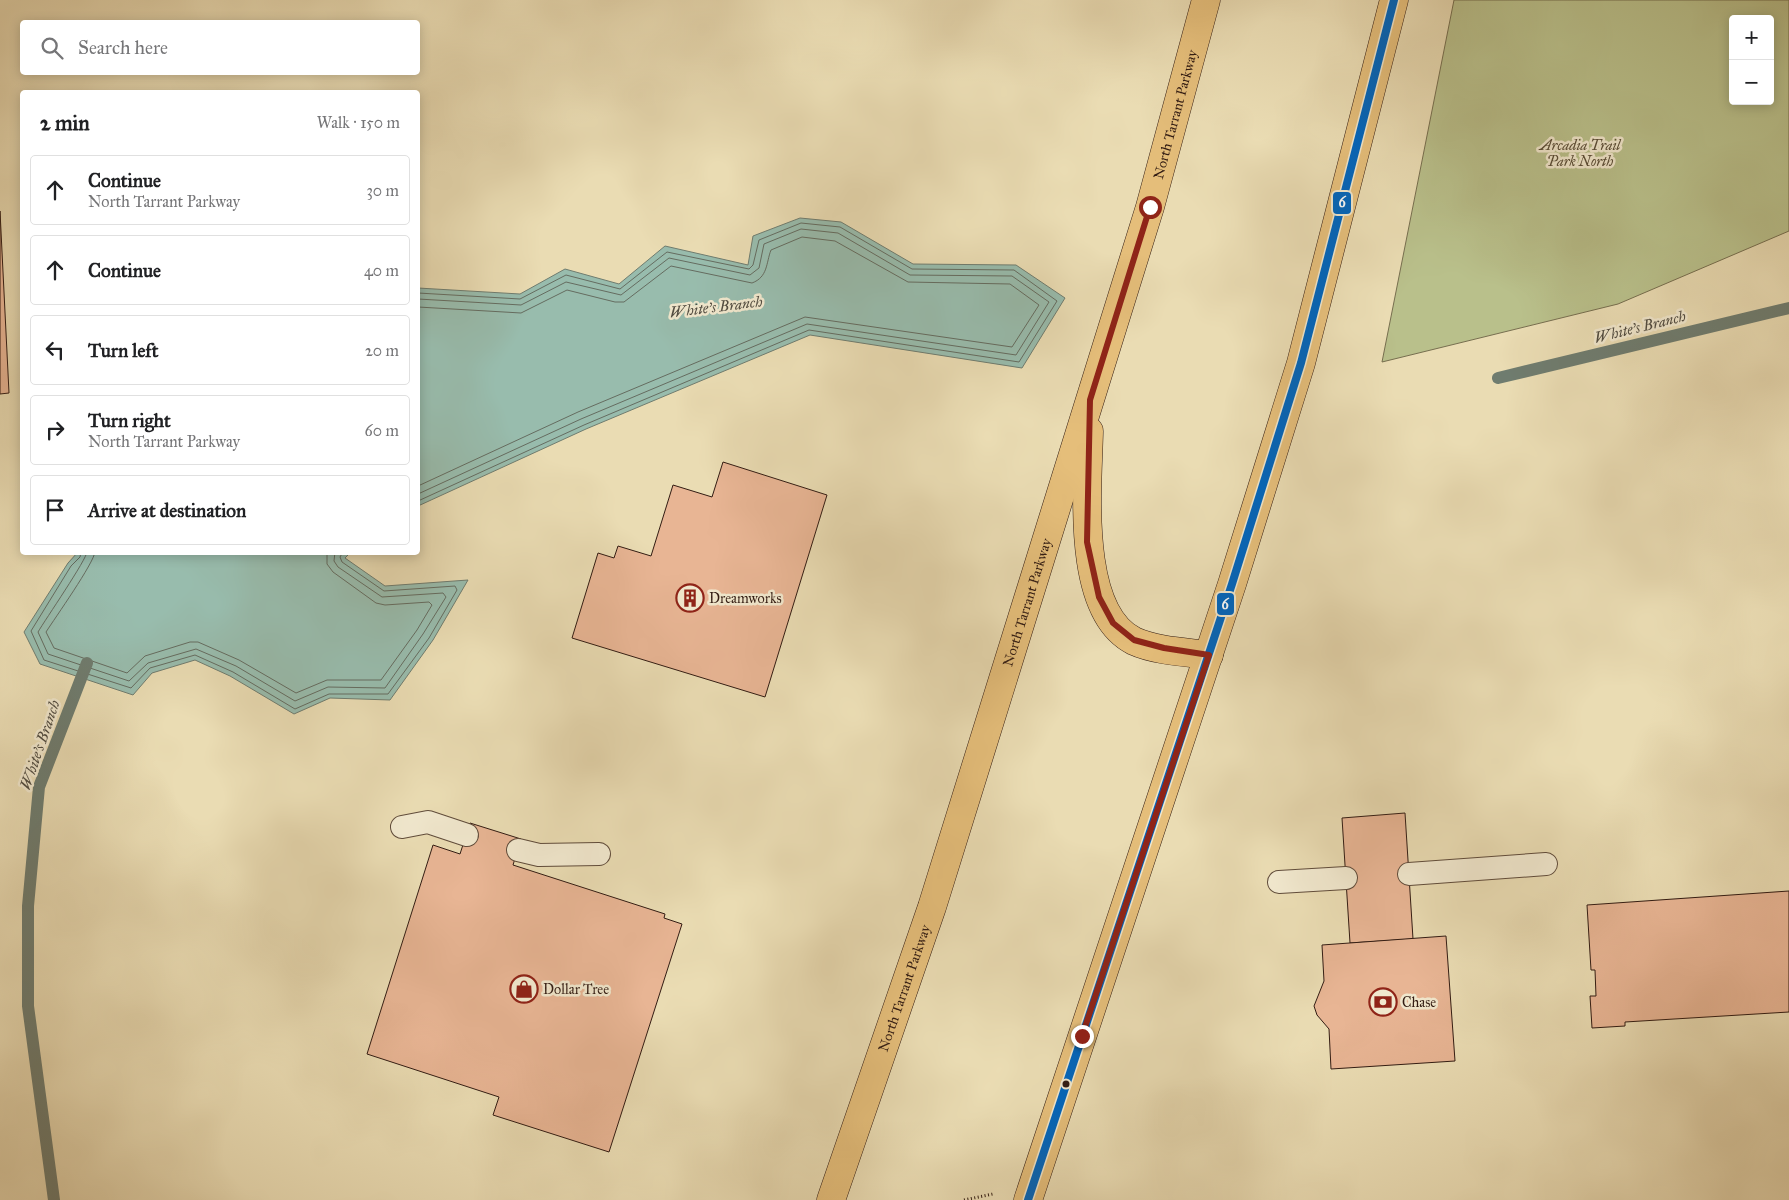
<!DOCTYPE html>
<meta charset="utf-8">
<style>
:root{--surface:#fff;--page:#f6f6f6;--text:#202124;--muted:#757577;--line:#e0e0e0}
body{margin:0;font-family:"IM FELL Great Primer",serif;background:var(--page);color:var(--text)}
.controls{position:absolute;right:15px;top:15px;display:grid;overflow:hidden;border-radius:5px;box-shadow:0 2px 12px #0003}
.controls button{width:45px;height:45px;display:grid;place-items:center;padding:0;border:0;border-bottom:1px solid var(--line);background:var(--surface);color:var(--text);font:25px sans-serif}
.stop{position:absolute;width:15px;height:15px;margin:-11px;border:4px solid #8f2418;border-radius:50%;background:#fff}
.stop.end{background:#8f2418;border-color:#fff;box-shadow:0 1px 5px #0008}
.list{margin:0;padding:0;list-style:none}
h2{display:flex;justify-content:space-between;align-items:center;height:65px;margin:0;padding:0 20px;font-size:21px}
h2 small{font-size:16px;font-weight:400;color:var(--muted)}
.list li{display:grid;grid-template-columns:32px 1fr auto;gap:15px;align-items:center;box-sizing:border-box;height:70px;margin:0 10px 10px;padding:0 10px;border:1px solid var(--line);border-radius:5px}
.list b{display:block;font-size:19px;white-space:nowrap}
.list p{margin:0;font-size:16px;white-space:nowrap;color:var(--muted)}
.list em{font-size:16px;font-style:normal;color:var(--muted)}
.icon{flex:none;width:28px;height:28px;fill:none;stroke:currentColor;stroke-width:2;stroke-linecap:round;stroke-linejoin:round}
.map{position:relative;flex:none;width:1789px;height:1200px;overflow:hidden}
.search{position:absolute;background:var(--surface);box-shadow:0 2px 12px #0003;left:20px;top:20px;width:400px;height:55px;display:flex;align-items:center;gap:12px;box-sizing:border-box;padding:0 18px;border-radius:5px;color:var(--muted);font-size:19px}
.panel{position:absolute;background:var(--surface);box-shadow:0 2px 12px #0003;left:20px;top:90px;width:400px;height:465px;border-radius:5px}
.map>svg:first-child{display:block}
</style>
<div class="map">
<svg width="1789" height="1200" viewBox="0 0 1789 1200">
<rect width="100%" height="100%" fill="#eadcb3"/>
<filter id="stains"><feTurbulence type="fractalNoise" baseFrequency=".004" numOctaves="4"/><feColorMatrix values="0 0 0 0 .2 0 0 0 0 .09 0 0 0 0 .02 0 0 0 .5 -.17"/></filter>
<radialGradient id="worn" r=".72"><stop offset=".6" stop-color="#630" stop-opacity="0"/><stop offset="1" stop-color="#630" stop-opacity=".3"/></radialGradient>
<path fill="#b9c08b" stroke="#766e4f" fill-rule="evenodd" d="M1454,0H1789V231L1618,304L1382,362ZM1733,19H1770V101H1733Z"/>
<g fill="#98bcad" stroke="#6f7c6f">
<polygon points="800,218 841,222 913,264 1016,265 1065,298 1022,368 810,335 586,429 418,506 418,288 520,294 565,269 619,284 665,246 748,265 753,236"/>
<polygon points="78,552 350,553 345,558 385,586 468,580 433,640 390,700 330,698 294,714 230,676 195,660 152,673 133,695 40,664 24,632 68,563"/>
</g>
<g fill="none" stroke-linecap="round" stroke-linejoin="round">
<g stroke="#656c60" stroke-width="1">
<polyline points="418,293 520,299 566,275 620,289 667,252 749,269 753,265 759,240 801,223 840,227 912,269 1014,270 1057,301 1019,362 809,330 584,425 418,501"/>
<polyline points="418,299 521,305 566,282 621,295 669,258 750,275 759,268 764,244 801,229 838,233 910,275 1012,276 1049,302 1016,355 807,324 581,419 418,494"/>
<path d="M418,307L521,313L567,290L615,302H624L671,266L752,283C768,277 766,263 771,250L802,237L835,241L908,282L1010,284L1039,305L1012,347L805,317L578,412L418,486"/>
<polyline points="81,552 80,557 71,566 31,631 44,660 131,688 150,668 195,655 233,672 295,709 329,694 388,694 429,638 457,590 455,586 384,591 342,562 340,557 343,552"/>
<path d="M87,552C87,559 45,620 38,632L48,654L129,681L148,663L196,649L236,666L295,701L328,687L385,688L423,634L446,597L443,593L382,597L338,567L334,561L335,552"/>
<path d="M95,552C94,563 55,618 46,632L54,648L127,673L145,656L190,642H198L239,660L296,693L327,680H381L417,630L432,605L429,602L385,605L376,603L333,572L327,564V552"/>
</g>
<g stroke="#6f7c6f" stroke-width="12">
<polyline points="1498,378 1789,308"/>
<polyline points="54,1200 28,1006 28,906 39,787 87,663"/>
</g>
</g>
<g fill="#e8b594" stroke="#321c13">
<polygon points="0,211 9,393 0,394"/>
<polygon points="723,462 827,495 765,697 572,638 598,553 614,558 618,546 651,556 673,485 712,497"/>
<polygon points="1405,813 1413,939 1350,943 1342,818"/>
<polygon points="470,823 521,839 513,865 665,914 664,918 682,924 609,1152 493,1115 499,1097 367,1054 433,845 460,854"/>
<polygon points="1789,891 1789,1012 1625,1022 1625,1026 1592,1028 1590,996 1596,996 1595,970 1591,970 1587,905"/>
<polygon points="1446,936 1455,1061 1331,1069 1329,1029 1317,1015 1314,1006 1324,981 1322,945"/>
</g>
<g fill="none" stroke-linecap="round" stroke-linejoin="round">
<g stroke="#604c3b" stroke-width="24">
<g id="lane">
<polyline points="402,827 428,822 467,835"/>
<polyline points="518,850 539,855 599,854"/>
<polyline points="1409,874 1546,864"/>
<polyline points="1279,882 1346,878"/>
</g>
</g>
<g stroke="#321c13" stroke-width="29">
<g id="primary">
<path d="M1089,431C1088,486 1075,611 1134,641C1156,651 1185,652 1209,655"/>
<path id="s1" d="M831,1200L932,907L1150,207L1206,0"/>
<polyline points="1028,1200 1232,584 1301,363 1394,0"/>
</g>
</g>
<polyline stroke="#321c13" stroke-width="3" stroke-dasharray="1 2.5" stroke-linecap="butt" points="964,1200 993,1194"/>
<use href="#lane" stroke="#f1e8ce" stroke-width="22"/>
<use href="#primary" stroke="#e5be7a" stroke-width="28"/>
<g stroke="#f1e8ce" stroke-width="11">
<polyline id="bus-1" points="1028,1200 1232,584 1301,363 1394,0"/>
</g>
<use href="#bus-1" stroke="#0065bd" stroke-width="8"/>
</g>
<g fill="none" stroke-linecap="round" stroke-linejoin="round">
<polyline stroke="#8f2418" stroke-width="6" points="1082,1036 1209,655 1164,648 1134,640 1113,623 1099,597 1087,542 1090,400 1150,207"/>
</g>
<defs>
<g id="building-ring" transform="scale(1.4375)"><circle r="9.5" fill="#f1e8ce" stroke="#8f2418" stroke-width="1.5"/><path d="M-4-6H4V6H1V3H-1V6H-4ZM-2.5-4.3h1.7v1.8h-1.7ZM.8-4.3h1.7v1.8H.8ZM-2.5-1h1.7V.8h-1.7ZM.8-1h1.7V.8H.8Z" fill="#8f2418"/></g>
<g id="shop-ring" transform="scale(1.4375)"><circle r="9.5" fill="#f1e8ce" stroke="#8f2418" stroke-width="1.5"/><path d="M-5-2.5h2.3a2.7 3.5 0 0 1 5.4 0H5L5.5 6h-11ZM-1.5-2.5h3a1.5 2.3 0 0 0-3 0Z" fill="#8f2418"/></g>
<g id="bank-ring" transform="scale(1.4375)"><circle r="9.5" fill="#f1e8ce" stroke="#8f2418" stroke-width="1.5"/><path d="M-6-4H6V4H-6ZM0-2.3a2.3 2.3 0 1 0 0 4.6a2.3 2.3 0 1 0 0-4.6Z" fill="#8f2418"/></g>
</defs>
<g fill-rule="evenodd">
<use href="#building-ring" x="690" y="598"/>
<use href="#shop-ring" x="524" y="989"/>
<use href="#bank-ring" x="1383" y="1002"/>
</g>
<circle fill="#321c13" stroke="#f1e8ce" stroke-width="2" cx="1066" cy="1084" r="4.5"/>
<g text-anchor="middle" stroke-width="5" stroke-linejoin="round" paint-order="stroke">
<g font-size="14" fill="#321c13" stroke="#f1e8ce">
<text dy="5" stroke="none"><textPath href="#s1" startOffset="1139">North Tarrant Parkway</textPath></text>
<text dy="5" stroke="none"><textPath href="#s1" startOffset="629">North Tarrant Parkway</textPath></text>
<text dy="5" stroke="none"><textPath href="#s1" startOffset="224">North Tarrant Parkway</textPath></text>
</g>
<g font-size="14" font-style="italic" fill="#5a4d37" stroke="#f1e8ce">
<text x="1580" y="150">Arcadia Trail<tspan x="1580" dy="16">Park North</tspan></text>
</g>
<g font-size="14" fill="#321c13" stroke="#f1e8ce" text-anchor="start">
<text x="709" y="603">Dreamworks</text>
<text x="543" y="994">Dollar Tree</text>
<text x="1402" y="1007">Chase</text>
</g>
<g font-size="15" font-style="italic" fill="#514c41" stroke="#f1e8ce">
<text transform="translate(716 307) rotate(-7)" y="5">White's Branch</text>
<text transform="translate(1640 327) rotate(-14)" y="5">White's Branch</text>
<text transform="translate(40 745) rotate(-71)" y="5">White's Branch</text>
</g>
</g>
<g stroke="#f1e8ce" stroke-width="2">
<rect x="1332" y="191" width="20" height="24" rx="5" fill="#0065bd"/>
<rect x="1216" y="592" width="19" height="24" rx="5" fill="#0065bd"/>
</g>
<g font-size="14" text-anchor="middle" font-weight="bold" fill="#fff">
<text x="1342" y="207">6</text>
<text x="1225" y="609">6</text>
</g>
<rect width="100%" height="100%" filter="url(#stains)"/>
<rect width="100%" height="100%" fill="url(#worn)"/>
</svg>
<div class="controls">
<button>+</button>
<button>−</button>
</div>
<div class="stop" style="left:1150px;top:207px"></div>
<div class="stop end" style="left:1082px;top:1036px"></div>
<div class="search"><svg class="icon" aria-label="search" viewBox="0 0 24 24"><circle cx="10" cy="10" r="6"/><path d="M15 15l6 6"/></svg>Search here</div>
<section class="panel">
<h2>2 min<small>Walk · 150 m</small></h2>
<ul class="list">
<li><svg class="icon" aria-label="ahead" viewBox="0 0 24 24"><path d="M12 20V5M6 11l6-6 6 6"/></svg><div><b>Continue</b><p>North Tarrant Parkway</p></div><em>30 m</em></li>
<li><svg class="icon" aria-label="ahead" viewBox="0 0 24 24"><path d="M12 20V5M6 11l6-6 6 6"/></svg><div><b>Continue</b></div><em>40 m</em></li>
<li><svg class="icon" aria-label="left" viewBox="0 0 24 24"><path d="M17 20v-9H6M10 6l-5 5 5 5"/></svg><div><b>Turn left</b></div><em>20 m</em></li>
<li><svg class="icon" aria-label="right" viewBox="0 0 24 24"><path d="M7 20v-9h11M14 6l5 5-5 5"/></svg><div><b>Turn right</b><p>North Tarrant Parkway</p></div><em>60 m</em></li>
<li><svg class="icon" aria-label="arrive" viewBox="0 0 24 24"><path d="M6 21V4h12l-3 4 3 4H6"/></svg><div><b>Arrive at destination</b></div></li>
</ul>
</section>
</div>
